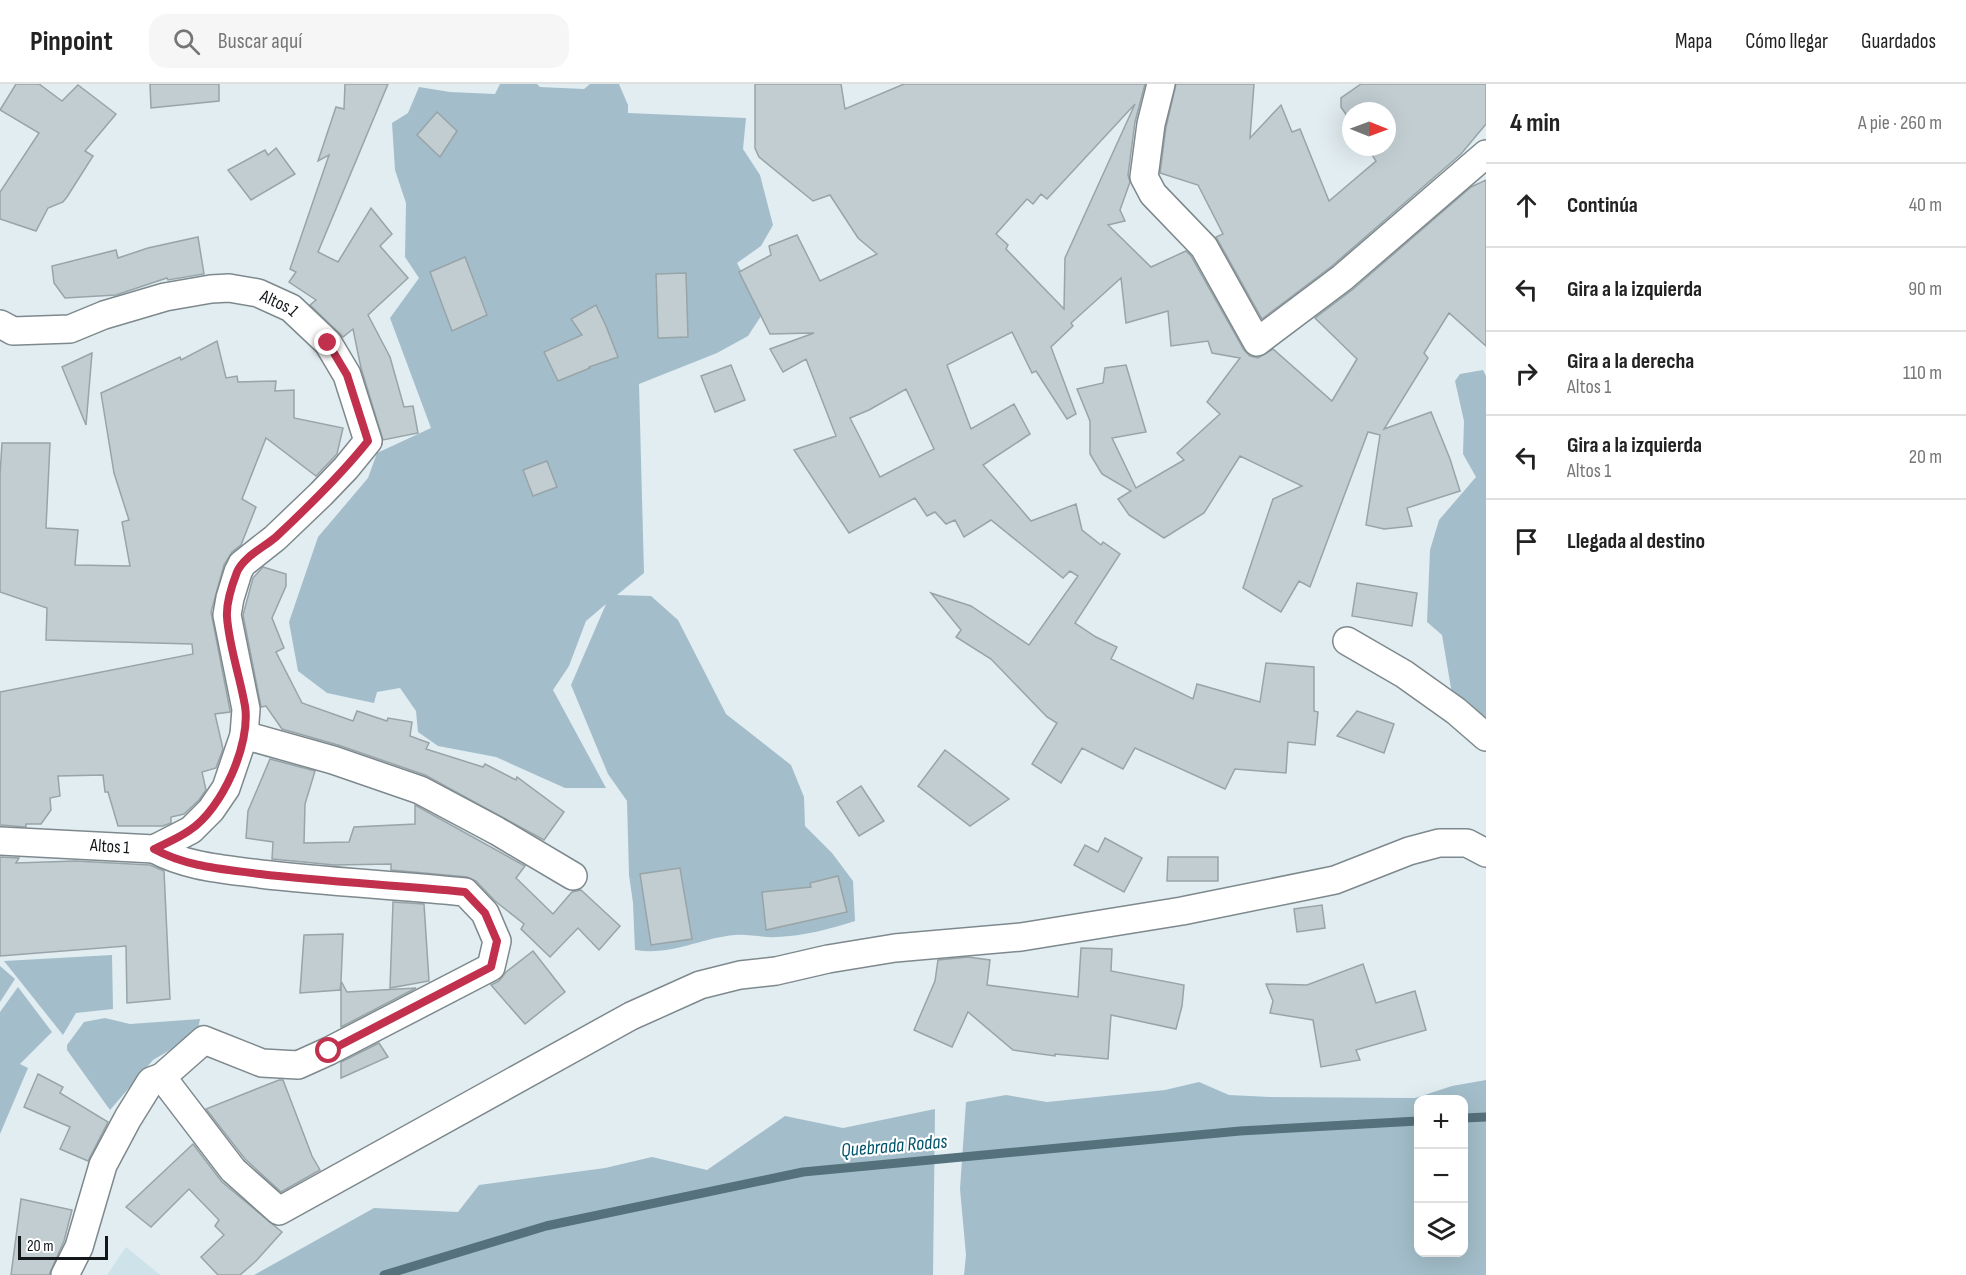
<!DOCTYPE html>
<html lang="es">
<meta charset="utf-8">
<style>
:root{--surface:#fff;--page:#f6f6f6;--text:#222;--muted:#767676;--line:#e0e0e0}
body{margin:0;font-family:"Sofia Sans Condensed",sans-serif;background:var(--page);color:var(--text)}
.controls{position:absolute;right:18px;bottom:18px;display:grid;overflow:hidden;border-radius:12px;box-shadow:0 6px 24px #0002}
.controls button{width:54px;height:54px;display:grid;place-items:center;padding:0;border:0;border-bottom:2px solid var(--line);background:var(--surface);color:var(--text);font:30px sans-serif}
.compass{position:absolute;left:1342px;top:18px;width:54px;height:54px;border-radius:50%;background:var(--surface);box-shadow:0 6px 24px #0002;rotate:91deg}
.scale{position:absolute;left:18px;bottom:15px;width:90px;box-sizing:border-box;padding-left:6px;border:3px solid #131719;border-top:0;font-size:16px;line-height:21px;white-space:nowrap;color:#131719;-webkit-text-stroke:4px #fff;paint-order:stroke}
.stop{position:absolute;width:18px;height:18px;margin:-14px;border:4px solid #c1304d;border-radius:50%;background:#fff}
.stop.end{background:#c1304d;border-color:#fff;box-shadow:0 2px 6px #0008}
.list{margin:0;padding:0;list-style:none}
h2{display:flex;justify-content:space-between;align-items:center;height:78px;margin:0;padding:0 24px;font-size:26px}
h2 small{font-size:20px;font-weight:400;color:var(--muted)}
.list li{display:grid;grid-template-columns:39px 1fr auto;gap:18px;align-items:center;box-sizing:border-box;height:84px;padding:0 24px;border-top:2px solid var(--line)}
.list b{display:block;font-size:22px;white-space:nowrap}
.list p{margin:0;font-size:20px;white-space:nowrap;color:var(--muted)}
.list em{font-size:20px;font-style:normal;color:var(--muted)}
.icon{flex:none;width:33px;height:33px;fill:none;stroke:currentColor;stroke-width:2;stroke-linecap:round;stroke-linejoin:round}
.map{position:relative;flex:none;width:1486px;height:1191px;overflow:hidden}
header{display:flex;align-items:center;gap:36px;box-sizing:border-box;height:84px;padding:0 30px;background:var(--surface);border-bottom:2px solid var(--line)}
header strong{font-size:28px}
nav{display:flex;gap:33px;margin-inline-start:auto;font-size:21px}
.search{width:420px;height:54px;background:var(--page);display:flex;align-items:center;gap:15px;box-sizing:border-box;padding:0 21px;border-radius:18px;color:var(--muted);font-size:22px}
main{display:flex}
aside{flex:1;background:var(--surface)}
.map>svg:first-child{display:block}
</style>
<header>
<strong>Pinpoint</strong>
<div class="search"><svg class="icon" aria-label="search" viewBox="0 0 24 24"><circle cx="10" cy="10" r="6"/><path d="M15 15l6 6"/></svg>Buscar aquí</div>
<nav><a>Mapa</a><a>Cómo llegar</a><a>Guardados</a></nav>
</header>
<main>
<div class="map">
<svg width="1486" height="1191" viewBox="0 0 1486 1191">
<rect width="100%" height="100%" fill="#e2edf2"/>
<polygon fill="#cee2ea" points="126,1163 159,1190 160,1191 107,1191"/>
<g fill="#a3beca" fill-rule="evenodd">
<path d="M500,0H537L540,3L584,5L590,0H619L628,21V29L746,34L743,65L760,91L773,141L761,162L737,179L763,229L748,252L717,269L639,300L644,489L617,511L651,512L678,536L726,630L791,681L804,713L805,742L832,769L853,797L855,837C830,845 804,852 777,853C764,854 749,850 735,851C700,854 672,872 635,866L633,819L629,791L627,717L608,690L571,601L606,520L586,537L569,582L553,606L606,704H565L496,673L438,662L418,648L416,627L400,604L377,608L374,619L327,609L298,587L289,538L318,453L368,394L377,369L431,344L390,234L419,194L405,173L406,119L395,86L392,39L408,29L419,3L450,8L495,10Z"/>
<polygon points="1483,286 1486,292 1486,647 1452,610 1442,551 1427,538 1430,466 1439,436 1476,393 1463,370 1464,337 1455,297 1460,290"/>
<polygon points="112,871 113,925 76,929 63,951 4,877"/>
<polygon points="0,882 15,895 0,918"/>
<polygon points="18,903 52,948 20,980 28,984 0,1050 0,928"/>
<polygon points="105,934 130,940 200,935 197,950 153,976 110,1026 67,966 67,961 84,938"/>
<path d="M1486,996V1191H964L966,1171L960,1105L966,1018L1006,1011L1047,1018L1165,1006L1199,998L1229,1011L1270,1013L1415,1014L1452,1002ZM1418,1016H1464V1168H1418Z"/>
<polygon points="935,1025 933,1191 254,1191 374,1124 458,1128 479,1101 605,1084 652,1073 707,1086 785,1032 843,1044"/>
</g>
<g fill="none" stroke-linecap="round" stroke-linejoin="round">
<g stroke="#55717c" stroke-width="9">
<polyline points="1464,1034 1486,1033"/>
<polyline points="384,1191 546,1142 803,1088 1240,1047 1418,1037"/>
</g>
</g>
<g fill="#c1cdd1" stroke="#98a4a8" stroke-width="1.5" fill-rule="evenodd">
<polygon points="16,0 39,0 62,17 78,1 116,30 85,67 93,72 67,113 63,118 48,124 36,147 0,135 0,108 39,49 0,26"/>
<polygon points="150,0 219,0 219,17 151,24"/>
<polygon points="345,0 388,0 318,168 338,178 371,124 392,150 380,162 408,194 368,231 390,273 404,323 413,322 418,349 383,356 361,284 353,245 343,253 310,221 316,216 289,198 296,188 290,185 329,71 318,77 336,23 344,25"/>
<path d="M755,0H841L845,25L904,0H1145L1135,38L1128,91L1130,98L1120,126L1125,137L1108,141L1151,183L1186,167L1191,172L1244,266L1250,272L1258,274L1273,265L1332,317L1357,275L1315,234L1352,206L1471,103L1486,96V262L1449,229L1424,269L1428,274L1384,345L1431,328L1450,375L1460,407L1407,424L1412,442L1384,445L1366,441L1380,351L1368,348L1310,503L1299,497L1281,528L1243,504L1273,415L1302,402L1240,372L1204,429L1164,454L1129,431L1118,415L1131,407L1102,390L1090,370V337L1077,305L1103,299L1105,284L1126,281L1146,348L1112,354L1136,404L1184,376L1177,369L1220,330L1207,318L1240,274L1212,269L1208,257L1171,262L1168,227L1126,239L1121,194L1071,239L1073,242L1051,263L1076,330L1067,335L1036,287L1032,289L1012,248L947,281L971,345L1014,320L1030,350L983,381L1031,437L1076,420L1082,446L1101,461L1103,458L1120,470L1075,539L1096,553L1117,563L1111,575L1193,615L1197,600L1260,618L1266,579L1314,583V627L1318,628L1315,661L1288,658L1286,689L1235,685L1225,705L1135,664L1123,685L1082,664L1061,699L1032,680L1057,639L1047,633L991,575L956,553L961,546L931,509L971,522L1029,561L1078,492L1070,487L1063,494L991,436L964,453L955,436L946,440L935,428L927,432L915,414L849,449L794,366L836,352L806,275L783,288L770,265L814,249L770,250L739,188L771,171L769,162L797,151L820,197L877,170L858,154L830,111L813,117L759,73L755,64ZM1135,20L1065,174L1064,225L1006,165L1008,161L996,150L1027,115L1033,120L1041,110L1047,115ZM906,305L934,365L880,393L850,334L869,326Z"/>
<polygon points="1176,0 1254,0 1250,54 1281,21 1292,48 1300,45 1329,117 1376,77 1367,63 1387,63 1387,27 1351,27 1351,38 1341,23 1341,14 1361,0 1486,0 1486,40 1461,70 1332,182 1262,235 1216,153 1223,150 1198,101 1160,89 1166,43"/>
<polygon points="437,28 457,47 440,73 417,51"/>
<polygon points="276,64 295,90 251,116 228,86 265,66 268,71"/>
<polygon points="198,153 204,190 168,196 167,194 116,211 65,214 54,199 52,182 116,166 118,174 148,164"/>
<polygon points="465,173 487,231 452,247 430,188"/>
<polygon points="686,189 688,253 658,254 656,190"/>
<polygon points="596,221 606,242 618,273 589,283 590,284 558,297 544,268 582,251 571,235"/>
<polygon points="217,257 226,294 237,292 238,298 276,297 275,307 294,306 294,334 343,344 337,370 316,392 266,354 242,415 256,423 241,461 232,468 224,481 211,528 230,626 230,628 215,630 223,665 216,684 202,688 206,706 199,716 184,730 171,733 171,739 163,742 118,742 108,708 105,708 103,691 58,692 60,712 50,714 51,726 41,740 26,740 26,743 0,741 0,608 193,570 192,560 46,556 47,524 0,508 0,391 2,359 50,359 46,444 78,446 75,481 130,482 122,438 129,436 114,389 101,309 180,273 181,276"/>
<polygon points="92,269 86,341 62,283"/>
<polygon points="731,281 745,316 715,328 701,292"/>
<polygon points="547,377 557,403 533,412 523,386"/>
<polygon points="263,483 286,490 286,502 272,534 284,564 276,568 302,619 353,637 357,627 387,637 388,634 412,638 410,652 429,659 426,665 483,683 485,680 516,696 517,693 564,728 544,756 425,691 338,661 282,645 266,622 261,623 243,531 253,494"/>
<polygon points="1357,499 1417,509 1412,542 1352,532"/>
<polygon points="1357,627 1394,640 1384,669 1337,652"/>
<polygon points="945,666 1009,715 970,742 918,702"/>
<polygon points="270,675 315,687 305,720 304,759 349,758 354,743 415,740 415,721 525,782 516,794 553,830 572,808 581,806 620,842 599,866 578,844 550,873 521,845 524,840 495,817 476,797 467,793 391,786 391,780 334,781 272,775 273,758 246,754 248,727"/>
<polygon points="861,702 884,737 859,752 837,718"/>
<polygon points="1105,754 1142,774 1124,808 1074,781 1085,761 1098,768"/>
<polygon points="0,773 19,774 16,779 75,777 150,781 164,787 170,915 127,919 126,862 0,872"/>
<polygon points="1168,773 1218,773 1218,797 1167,797"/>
<polygon points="680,784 692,855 651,861 640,790"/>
<polygon points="838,792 847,828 766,846 762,808 811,803 810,799"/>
<polygon points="393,818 424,820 429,897 390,904"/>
<polygon points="1322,821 1325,844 1297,848 1294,825"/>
<polygon points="343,850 341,897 347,908 416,904 341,943 341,898 340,906 300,909 304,851"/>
<polygon points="1081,864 1112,865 1111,887 1184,901 1182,922 1176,945 1111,931 1108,975 1055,970 1055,972 1013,966 968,928 952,963 914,946 935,897 938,876 968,873 990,876 987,901 1078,913"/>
<polygon points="533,867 565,908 525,940 491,901 499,897 506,888"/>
<polygon points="1363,880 1376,919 1415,907 1426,946 1356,966 1360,976 1321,983 1313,936 1270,929 1273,917 1266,900 1307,901"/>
<polygon points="379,959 388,973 341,994 341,978"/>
<polygon points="38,990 63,1003 60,1009 108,1038 88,1077 60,1065 70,1043 24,1023"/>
<polygon points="279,996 283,996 312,1072 320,1086 281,1108 245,1075 206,1025"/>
<polygon points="193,1060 222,1098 282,1148 256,1177 240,1191 218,1191 201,1173 224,1151 215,1142 219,1136 189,1105 151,1143 126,1123"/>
<polygon points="21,1115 72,1126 64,1157 49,1191 11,1191"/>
</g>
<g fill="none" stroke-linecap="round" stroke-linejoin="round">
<g stroke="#7e898d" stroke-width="30">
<g id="street">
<polyline points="1161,0 1151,40 1144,93 1153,110 1204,163 1257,258 1342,194 1486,70"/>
<path id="s1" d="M0,240L13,247L70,245L104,231L165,213L211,205L229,204L258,209L291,224L328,259L347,291L368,357L346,384L321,410L275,454L242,480L238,488L230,514L227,531L246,625L244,651L226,704L211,726L191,746L154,765L0,757"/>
<polyline points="1347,557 1404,590 1456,627 1486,653"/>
<polyline points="244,651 333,676 420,706 497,747 573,792"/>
<polyline points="162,993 233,1086 279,1127 631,932 700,901 740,891 776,887 828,875 895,864 1021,853 1182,827 1335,796 1409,767 1439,759 1467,759 1486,769"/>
<path d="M65,1191L79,1163L103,1081L128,1034L151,997L162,993L204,956L262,979L298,981L329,967L491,883L497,857L485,829L465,808C397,801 328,798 260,790C223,785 187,783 154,765"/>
</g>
</g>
<use href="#street" stroke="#fff" stroke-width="27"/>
</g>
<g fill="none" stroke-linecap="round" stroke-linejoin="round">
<path stroke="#c1304d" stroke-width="8" d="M328,259L347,291L368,357C341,391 309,422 277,452C265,463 244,472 237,488C232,501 226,519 227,533C229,562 240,593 245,622C251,660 222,725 190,746C179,754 166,759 154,765C187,783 223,785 260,790C328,798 397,801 465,808L485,829L497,857L491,883L329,967"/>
</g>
<g text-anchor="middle" stroke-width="4.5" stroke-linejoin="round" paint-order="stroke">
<g font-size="18" fill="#131719" stroke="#fff">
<text dy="6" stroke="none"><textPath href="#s1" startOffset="290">Altos 1</textPath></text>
<text transform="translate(110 762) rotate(4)" y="6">Altos 1</text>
</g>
<g font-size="20" font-style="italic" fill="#00536a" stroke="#fff">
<text transform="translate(894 1061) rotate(-5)" y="7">Quebrada Rodas</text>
</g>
</g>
</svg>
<div class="controls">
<button>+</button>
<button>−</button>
<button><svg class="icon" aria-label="layers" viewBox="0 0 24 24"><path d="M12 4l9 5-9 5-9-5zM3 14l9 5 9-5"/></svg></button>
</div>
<svg class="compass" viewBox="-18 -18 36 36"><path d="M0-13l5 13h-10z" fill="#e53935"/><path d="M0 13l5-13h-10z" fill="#767676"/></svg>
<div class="scale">20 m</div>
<div class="stop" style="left:329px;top:967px"></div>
<div class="stop end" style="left:328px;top:259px"></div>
</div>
<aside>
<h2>4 min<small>A pie · 260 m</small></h2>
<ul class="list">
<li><svg class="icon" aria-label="ahead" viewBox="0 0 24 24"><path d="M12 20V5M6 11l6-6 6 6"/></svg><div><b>Continúa</b></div><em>40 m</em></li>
<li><svg class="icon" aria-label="left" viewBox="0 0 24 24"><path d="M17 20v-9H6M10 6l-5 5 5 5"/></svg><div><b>Gira a la izquierda</b></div><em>90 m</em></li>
<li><svg class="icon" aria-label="right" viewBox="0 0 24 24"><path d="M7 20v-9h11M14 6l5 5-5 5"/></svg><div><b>Gira a la derecha</b><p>Altos 1</p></div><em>110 m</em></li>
<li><svg class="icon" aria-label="left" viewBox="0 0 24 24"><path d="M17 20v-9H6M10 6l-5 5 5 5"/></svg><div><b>Gira a la izquierda</b><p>Altos 1</p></div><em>20 m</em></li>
<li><svg class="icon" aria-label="arrive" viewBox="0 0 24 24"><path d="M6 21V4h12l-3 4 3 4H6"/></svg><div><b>Llegada al destino</b></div></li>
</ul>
</aside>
</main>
